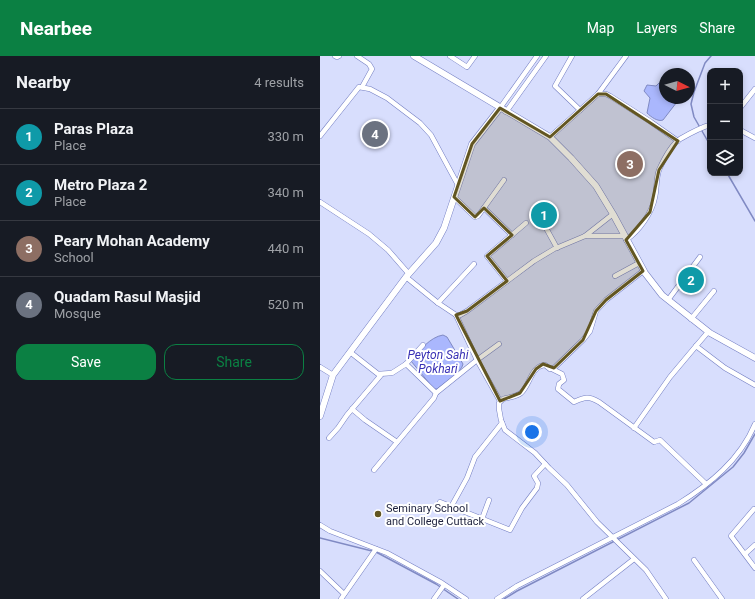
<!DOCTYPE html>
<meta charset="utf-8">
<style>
:root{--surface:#171b24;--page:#242831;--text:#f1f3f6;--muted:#9ea1a6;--line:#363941;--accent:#0b8043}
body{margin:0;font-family:Roboto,sans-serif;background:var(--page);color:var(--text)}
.controls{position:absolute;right:12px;top:12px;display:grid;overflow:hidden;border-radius:8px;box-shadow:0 2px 6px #0003}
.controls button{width:36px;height:36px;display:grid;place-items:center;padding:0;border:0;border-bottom:1px solid var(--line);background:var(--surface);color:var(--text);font:20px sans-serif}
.compass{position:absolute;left:339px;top:12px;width:36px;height:36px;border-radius:50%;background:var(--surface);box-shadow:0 2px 6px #0003;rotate:96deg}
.you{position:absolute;left:212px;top:376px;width:14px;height:14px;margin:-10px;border:3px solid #fff;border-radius:50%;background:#1a73e8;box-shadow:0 0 0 6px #1a73e833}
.badge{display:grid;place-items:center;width:26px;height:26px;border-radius:50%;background:var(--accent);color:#fff;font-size:13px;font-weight:700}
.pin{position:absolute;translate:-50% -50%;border:2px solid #fff;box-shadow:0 1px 4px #0006}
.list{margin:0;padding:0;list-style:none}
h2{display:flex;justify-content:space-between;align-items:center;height:52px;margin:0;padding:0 16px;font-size:17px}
h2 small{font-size:13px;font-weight:400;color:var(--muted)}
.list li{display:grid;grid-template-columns:26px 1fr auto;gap:12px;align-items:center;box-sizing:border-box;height:56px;padding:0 16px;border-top:1px solid var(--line)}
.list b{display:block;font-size:15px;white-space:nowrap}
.list p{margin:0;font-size:13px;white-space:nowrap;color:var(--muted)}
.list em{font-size:13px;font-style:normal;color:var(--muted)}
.actions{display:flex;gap:8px;padding:12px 16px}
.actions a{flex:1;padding:9px 0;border:1px solid var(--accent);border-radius:12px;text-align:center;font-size:14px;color:var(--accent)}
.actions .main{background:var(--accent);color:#fff}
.icon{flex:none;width:22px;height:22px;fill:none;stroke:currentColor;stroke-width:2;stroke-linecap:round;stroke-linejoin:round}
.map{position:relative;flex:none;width:435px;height:543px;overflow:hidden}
header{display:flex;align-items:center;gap:24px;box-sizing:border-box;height:56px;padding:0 20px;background:var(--accent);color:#fff}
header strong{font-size:19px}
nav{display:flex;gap:22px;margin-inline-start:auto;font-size:14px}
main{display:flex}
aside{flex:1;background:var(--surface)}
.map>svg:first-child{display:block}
</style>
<header>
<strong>Nearbee</strong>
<nav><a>Map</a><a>Layers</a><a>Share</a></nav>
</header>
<main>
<aside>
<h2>Nearby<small>4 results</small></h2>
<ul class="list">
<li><span class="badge" style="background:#0f9aa8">1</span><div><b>Paras Plaza</b><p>Place</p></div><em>330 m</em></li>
<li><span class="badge" style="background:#0f9aa8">2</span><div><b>Metro Plaza 2</b><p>Place</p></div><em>340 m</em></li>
<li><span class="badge" style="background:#8d6e63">3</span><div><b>Peary Mohan Academy</b><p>School</p></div><em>440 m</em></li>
<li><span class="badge" style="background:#6b7280">4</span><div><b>Quadam Rasul Masjid</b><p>Mosque</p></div><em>520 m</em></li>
</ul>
<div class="actions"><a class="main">Save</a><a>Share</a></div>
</aside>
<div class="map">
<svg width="435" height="543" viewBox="0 0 435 543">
<rect width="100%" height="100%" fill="#d8defd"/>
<g fill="#aab7fd" stroke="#808ac3">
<path d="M344,26L345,42H360L343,64C338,66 331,61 327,57L330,42L324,35L327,29L336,30L339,27Z"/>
<path d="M123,279L127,281L143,308C142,316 124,327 117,333H114L91,305C99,295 110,281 123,279Z"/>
</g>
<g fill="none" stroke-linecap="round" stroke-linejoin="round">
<g stroke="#808ac3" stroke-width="1.5">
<polyline points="390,89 374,61 371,48 374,36 385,7 391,0"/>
<polyline points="407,117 435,165"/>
<polyline points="0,482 52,495"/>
<polyline points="56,496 116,528 138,543"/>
<polyline points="184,543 197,535 369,447 413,411 424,397 435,378"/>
</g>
<g stroke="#737ec3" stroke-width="5.5">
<g id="minor">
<polyline points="15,0 17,1 19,0"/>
<polyline points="37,0 49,8 52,13 42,31"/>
<polyline points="130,0 147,11 155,0"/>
<polyline points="252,0 235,30 260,54"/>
<polyline points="278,38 286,38 290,40 331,66 358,85"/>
<polyline points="180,52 217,0"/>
<polyline points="420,52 435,33"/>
<polyline points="186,56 226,0"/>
<polyline points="420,74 435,82"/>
<polyline points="0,80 39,31 50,33 67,42 100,67 111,79 138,129"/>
<polyline points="230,81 278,38 306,0"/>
<polyline points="134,141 155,161 158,160 184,124"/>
<polyline points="0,146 49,178 68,194 89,218"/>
<polyline points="164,152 192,179"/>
<polyline points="226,172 237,192"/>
<polyline points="265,180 304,180"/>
<path d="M306,184C319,175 332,157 335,141C337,133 336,122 339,114C343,105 351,89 360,83C367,79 382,71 390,69"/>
<path d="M323,215L286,244L276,255L270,275L263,284L234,312L230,313L225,309C211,310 210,329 201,337C196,341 189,341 183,343L179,347V353L181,364L185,374L215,397L229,412L247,429L277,466L326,514L346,543"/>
<polyline points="295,220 319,207"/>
<polyline points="86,221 118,247 136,259 140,259 147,255 214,205 234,193 265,180 293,158"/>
<polyline points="187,225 167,200 206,167"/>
<polyline points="348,244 380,201"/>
<polyline points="118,247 154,208"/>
<polyline points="136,259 157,304 180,345"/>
<polyline points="371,263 394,235"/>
<polyline points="376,290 388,276"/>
<polyline points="30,296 58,318 72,317 86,308 116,337 157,304 179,288"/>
<polyline points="85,309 103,289"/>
<polyline points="0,311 13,319"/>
<path d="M232,313L242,318L244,324L239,328L238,333L254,346C266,341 268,340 279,346L334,386L340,384L386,428"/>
<polyline points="32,353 45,364 77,386"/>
<polyline points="314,372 350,321 376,290 405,312 435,329"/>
<polyline points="9,382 18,372 27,359 61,319"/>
<polyline points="54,414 114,342 116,337"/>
<polyline points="120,446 190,474 202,452 217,432 218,427 214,420 225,408"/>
<polyline points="131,451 147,422 155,401 182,367"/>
<polyline points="434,453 411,480 435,512"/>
<polyline points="162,463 169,444"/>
<polyline points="0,469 10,475 67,497 122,527 146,543"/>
<polyline points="425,498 435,489"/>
<polyline points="374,504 402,543"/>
<polyline points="0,515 24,538"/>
<polyline points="21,543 56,493"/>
<polyline points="114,543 124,529"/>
<path d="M177,543L197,530L358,448C390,428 420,404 435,368"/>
<polyline points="263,543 314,503"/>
</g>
</g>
<g stroke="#737ec3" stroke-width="7">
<g id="major">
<polyline points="94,0 230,81 251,102 276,130 293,158 325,217 342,239 390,277 435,302"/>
<polyline points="0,360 13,319 86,221 116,187 124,172 152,88 180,52"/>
</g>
</g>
<use href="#minor" stroke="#fff" stroke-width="4.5"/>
<use href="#major" stroke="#fff" stroke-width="6"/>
</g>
<path fill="#625622" fill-opacity="0.2" stroke="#625622" stroke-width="3" stroke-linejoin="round" d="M278,38H286L358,85L339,114L330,156L306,184L323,215L286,244L276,255L263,284L234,312L223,308L216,313L200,337L180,345L136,259L147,255L187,225L167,200L192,179L164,152L155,161L134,141L152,88L180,52L230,81Z"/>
<circle fill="#625622" stroke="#fff" stroke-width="1.5" cx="58" cy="458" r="4"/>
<g text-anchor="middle" stroke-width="4" stroke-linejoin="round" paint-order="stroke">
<g font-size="11" fill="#1d213d" stroke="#fff" text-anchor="start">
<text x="66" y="456">Seminary School<tspan x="66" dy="13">and College Cuttack</tspan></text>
</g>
<g font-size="12" font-style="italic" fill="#3931b5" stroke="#fff">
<text x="118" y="303">Peyton Sahi<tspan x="118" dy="14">Pokhari</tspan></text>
</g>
</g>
</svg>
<div class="controls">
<button>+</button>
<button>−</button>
<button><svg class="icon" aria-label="layers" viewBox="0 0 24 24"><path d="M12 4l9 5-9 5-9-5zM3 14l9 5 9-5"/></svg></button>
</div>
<svg class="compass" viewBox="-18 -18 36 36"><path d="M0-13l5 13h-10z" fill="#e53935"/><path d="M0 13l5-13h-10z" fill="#9ea1a6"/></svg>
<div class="you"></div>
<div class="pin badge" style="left:224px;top:159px;background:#0f9aa8">1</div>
<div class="pin badge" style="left:371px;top:224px;background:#0f9aa8">2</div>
<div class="pin badge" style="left:310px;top:108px;background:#8d6e63">3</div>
<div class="pin badge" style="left:55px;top:78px;background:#6b7280">4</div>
</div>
</main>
